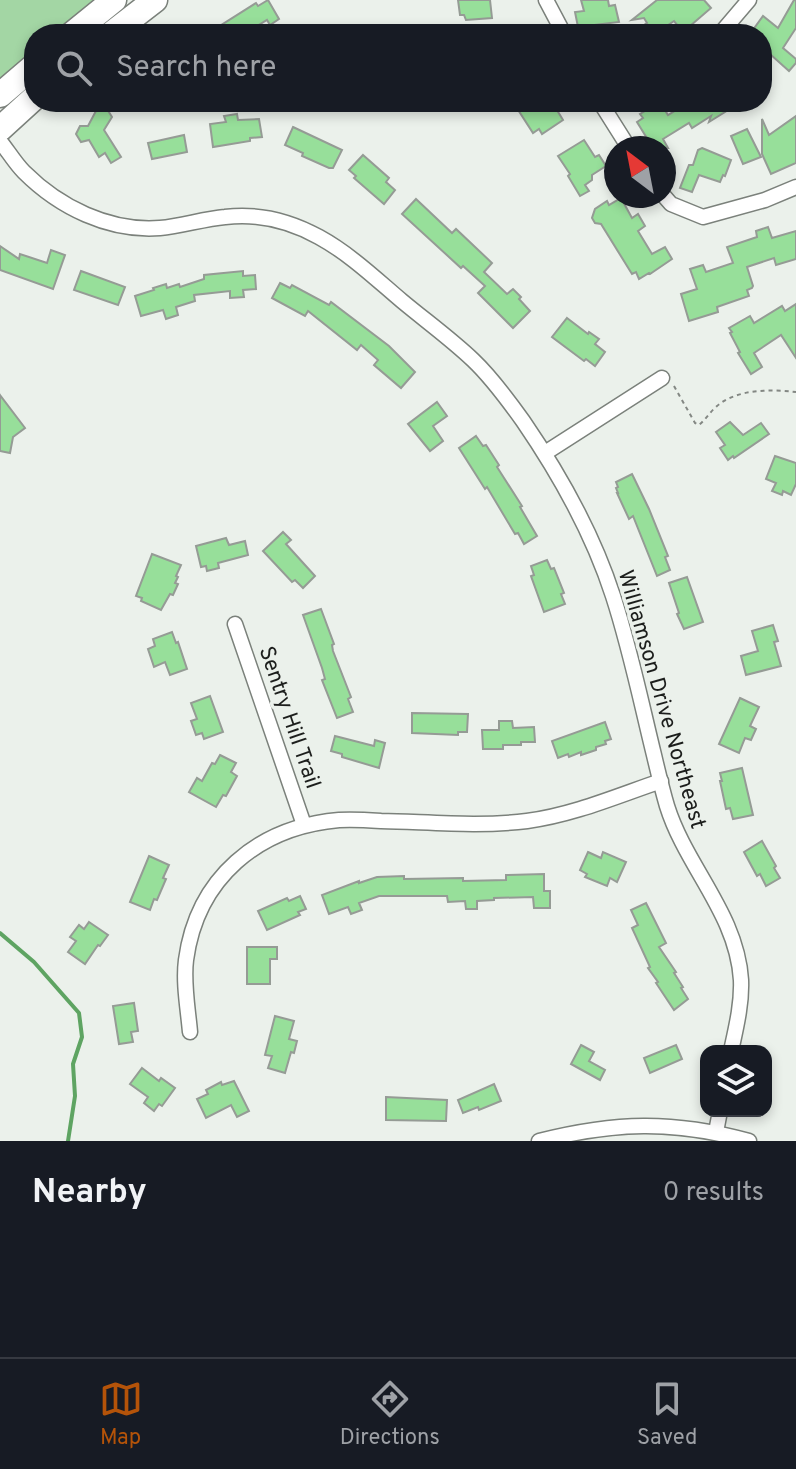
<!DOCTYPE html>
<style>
:root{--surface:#171b24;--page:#242831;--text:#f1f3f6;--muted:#9ea1a6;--line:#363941;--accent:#b45309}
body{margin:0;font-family:Overpass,sans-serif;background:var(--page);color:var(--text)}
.controls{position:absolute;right:24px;bottom:24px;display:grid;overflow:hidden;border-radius:16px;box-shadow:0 4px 12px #0003}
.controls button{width:72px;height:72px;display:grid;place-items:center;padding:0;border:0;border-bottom:2px solid var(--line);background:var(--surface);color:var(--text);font:40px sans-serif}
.compass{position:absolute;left:604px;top:136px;width:72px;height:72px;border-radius:50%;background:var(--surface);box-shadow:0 4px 12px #0003;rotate:328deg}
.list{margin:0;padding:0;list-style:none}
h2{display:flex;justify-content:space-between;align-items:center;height:104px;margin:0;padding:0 32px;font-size:34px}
h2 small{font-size:26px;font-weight:400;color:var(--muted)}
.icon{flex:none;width:44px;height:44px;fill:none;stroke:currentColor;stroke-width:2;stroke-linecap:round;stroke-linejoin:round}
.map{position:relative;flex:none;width:796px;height:1141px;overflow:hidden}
.search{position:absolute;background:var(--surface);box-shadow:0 4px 12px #0003;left:24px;right:24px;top:24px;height:88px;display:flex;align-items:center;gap:20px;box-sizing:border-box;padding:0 28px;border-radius:32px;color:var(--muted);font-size:30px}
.sheet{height:216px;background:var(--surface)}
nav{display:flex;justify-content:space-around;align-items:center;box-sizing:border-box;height:112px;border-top:2px solid var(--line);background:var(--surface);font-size:22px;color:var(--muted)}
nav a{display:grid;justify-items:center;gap:4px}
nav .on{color:var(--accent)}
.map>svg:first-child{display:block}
</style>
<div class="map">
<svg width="796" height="1141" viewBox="0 0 796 1141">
<rect width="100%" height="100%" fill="#ebf1eb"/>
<polygon fill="#a3d6a4" points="0,0 128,0 79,34 34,34 34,74 0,106"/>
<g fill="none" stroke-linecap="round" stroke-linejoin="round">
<polyline stroke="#5ea462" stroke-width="4" points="0,933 34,962 79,1013 82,1037 73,1064 75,1096 68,1141"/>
</g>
<g fill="#97df9a" stroke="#959b95" stroke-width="2">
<polygon points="268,0 279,19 270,25 267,20 244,34 207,34 256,3 258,6"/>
<polygon points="458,0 490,0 492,18 466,20 464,15 460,15"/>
<polygon points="581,0 608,0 609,6 615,5 619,22 578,27 575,12 584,11"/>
<polygon points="657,0 704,0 711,8 683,32 674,21 655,34 630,34 647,23 644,18 632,20"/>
<polygon points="794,0 796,0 796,28 783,48 796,59 796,63 789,71 770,54 762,68 762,34 750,34 763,16 778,28"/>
<polygon points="513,102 552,102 563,120 542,134 539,129 533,133"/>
<polygon points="660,102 668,115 689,102 741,102 709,122 711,116 692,128 689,123 663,139 668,148 653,148 637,122 643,118 640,114"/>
<polygon points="97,109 107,109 112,117 104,130 121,157 111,163 105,153 99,157 89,140 81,142 76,134 80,126 88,126"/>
<polygon points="237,114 238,120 259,119 262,137 250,138 250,141 213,147 210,124 226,122 224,116"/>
<polygon points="796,116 796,163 771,174 762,154 762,119 769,135"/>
<polygon points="293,127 342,150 333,168 329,168 302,156 303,153 285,145"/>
<polygon points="747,129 761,157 743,164 731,136"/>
<polygon points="184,135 187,152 152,159 148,143"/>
<polygon points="584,140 595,157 599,155 606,166 592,175 592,180 585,185 589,191 580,196 568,176 570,174 558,156"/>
<polygon points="702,148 731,160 725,176 723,175 720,182 699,175 692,192 680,188 689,165 693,165 698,150"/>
<polygon points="363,155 389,178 386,182 395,190 384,204 354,178 356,176 349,170"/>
<polygon points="621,198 632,218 638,214 645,226 638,231 652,254 665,247 672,259 650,274 649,273 639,279 636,272 632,274 601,224 595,223 592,218 595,209 607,201 609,205"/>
<polygon points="416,199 452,233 456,229 492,263 484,272 507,294 513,289 521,297 519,299 530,311 513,328 478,293 485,286 463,266 461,268 402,214"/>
<polygon points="768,227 772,238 796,231 796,259 776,265 774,258 747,267 753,286 752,288 747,290 749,296 717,307 718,312 689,321 681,294 697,289 690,269 703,265 706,272 733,263 727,247 757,237 756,231"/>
<polygon points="0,246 19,259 20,254 47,263 51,250 65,255 53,289 0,270"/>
<polygon points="81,271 125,287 118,305 74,290"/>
<polygon points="243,271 243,276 255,275 256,289 243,290 244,297 230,298 230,291 194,295 195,301 176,307 178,315 166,319 163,310 141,316 135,296 154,290 153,288 166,284 167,288 179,284 180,287 204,279 204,275"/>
<polygon points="280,283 290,288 292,285 329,305 331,302 389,346 415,372 401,388 374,365 378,360 361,345 357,350 308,311 305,316 272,298"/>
<polygon points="796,304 796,358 781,335 754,353 762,367 751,374 738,353 740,352 730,333 732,332 729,328 750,316 754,323 782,306 785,311"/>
<polygon points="567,318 588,334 589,332 599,339 595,344 605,352 595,366 586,359 584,361 552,337"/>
<polygon points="0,395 25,428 13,437 10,453 0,451"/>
<polygon points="437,402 447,416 433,426 443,441 430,451 408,424"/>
<polygon points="730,422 743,435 761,423 769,434 734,458 733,456 728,460 720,448 725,445 716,432"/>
<polygon points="476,436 483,446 486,445 499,465 497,467 522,506 520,507 537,536 524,544 518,533 515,534 487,487 485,489 459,448"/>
<polygon points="775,456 796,463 796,484 791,495 783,491 782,495 772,491 776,483 766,479"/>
<polygon points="632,474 649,509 668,556 665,557 670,570 657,576 633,516 629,519 617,493 618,493 616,488 618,487 616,482"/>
<polygon points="283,532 291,540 286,544 315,576 303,588 295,580 292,582 263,551"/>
<polygon points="226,538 229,545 245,541 248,555 218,563 219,568 207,571 206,566 201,567 196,546"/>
<polygon points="152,554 181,565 176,576 178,577 175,583 178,584 173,595 170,594 161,610 141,601 142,598 136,596"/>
<polygon points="547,560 551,569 554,568 564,593 561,594 565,604 544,612 531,576 534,575 531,566"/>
<polygon points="687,577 703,622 684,629 677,614 679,613 669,583"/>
<polygon points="321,609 334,644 332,645 333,651 351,697 348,699 353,712 337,718 322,680 325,679 322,668 303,615"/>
<polygon points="773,625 778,641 774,642 781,666 746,675 741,656 758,651 752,631"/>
<polygon points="172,632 176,643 178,642 187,669 170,675 165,662 154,667 148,649 155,646 153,639"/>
<polygon points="210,696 223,732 204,739 202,733 196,735 191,721 197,719 191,703"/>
<polygon points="740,698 759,707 750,726 756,729 751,740 745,738 739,753 719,744"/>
<polygon points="412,713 468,714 467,732 458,732 458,735 412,733"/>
<polygon points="499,721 512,721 513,728 534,727 535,742 521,742 521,745 503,745 503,749 483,749 482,730 499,730"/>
<polygon points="605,722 611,739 605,741 606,744 596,747 596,750 581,755 581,752 569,757 568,754 558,758 552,741"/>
<polygon points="335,736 374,746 375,740 385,743 379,768 342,757 342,754 331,751"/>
<polygon points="220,755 236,763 231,772 237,776 226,796 223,795 216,807 189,792 197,778 202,781 212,763 215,764"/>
<polygon points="742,768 753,815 733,819 730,808 726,809 720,781 722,781 720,773"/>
<polygon points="762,841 776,866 774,868 780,878 766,886 760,874 757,876 744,852"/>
<polygon points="588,852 601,858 603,852 626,862 617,882 610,878 607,886 585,877 587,874 580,870"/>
<polygon points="149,856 169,865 163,878 166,879 157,900 154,899 150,910 130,902"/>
<polygon points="544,874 544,891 550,891 550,908 534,908 533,897 494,898 494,900 477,901 477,909 466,909 465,901 448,902 447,896 379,896 359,903 362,910 351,914 348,907 329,914 322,895 359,881 359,883 377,877 404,876 404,879 463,878 463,881 506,880 506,875"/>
<polygon points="300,896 306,909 298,912 300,915 267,930 258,911 287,898 289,901"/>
<polygon points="646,903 666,943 659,947 676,972 674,973 683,987 681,988 688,999 674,1010 656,983 658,982 648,968 650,967 632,928 638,925 631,910"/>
<polygon points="89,922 108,935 100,946 98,945 85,964 68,952 76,941 70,937 79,925 84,929"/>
<polygon points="247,947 277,947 277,959 270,959 270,984 247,984"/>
<polygon points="134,1003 138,1031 131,1032 133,1042 119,1044 113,1006"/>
<polygon points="275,1016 294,1021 289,1039 297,1041 294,1053 291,1052 285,1073 268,1068 272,1056 265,1055"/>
<polygon points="581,1045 594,1052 589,1061 605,1070 600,1080 571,1064"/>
<polygon points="676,1045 682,1059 650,1073 644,1058"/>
<polygon points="142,1068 159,1081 161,1078 175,1088 162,1106 159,1104 154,1111 144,1103 148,1097 130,1084"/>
<polygon points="234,1081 249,1111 237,1117 231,1105 206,1118 197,1099 208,1094 206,1090 221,1082 222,1085"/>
<polygon points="494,1084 501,1101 479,1110 478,1107 463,1113 458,1100"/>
<polygon points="386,1097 447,1100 446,1121 386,1120"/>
</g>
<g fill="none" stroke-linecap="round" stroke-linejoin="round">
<g stroke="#7b817b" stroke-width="17">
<g id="minor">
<polyline points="546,0 564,34"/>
<polyline points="720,34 749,0"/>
<polyline points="600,102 629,148"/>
<path d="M0,141C8,151 15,163 24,172C59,207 109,232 160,228C182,226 203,219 225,217C258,213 290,221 319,237C350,254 376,279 402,301C426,321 451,339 473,360C492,378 508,400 523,421C560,475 593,534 613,596C630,648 641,702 654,755C658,772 662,789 667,806C686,867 737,914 741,980C742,1004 736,1028 731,1051"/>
<polyline points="664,196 671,204 703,217 765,200 796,187"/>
<polyline points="545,453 662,378"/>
<polyline points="235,624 304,825"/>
<path d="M190,1032C188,1009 183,983 186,960C197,878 258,827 339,820C352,819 367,820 381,821C429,822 479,827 527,821C573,815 617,796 661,781"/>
<polyline points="716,1132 720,1111"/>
<path d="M539,1141C615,1122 672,1120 749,1141"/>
</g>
</g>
<g stroke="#7b817b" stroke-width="27">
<g id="primary">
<polyline points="72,34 114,0"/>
<polyline points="111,34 155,0"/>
<polyline points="0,95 34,66"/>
<polyline points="0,129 34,98"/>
</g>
</g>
<path stroke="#838783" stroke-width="2" stroke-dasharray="4 4" stroke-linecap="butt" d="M674,386L695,423L699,425C706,419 710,412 717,406C737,389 770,389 796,392"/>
<use href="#minor" stroke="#fff" stroke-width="14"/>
<use href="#primary" stroke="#fff" stroke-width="24"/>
</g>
<g text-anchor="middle" stroke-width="7" stroke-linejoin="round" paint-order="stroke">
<g font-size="22" fill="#1c1e1c" stroke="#ebf1eb">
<text transform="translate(663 699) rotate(74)" y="8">Williamson Drive Northeast</text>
<text transform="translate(291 717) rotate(71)" y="8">Sentry Hill Trail</text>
</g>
</g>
</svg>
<div class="controls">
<button><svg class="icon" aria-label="layers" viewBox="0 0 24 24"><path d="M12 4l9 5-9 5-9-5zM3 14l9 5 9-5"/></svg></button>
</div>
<svg class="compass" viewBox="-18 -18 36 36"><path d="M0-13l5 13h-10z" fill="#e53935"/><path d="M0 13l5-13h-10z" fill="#9ea1a6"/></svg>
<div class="search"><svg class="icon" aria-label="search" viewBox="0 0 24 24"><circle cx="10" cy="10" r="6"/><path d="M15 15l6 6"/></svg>Search here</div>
</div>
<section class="sheet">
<h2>Nearby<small>0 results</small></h2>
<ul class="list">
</ul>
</section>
<nav>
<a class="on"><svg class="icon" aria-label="map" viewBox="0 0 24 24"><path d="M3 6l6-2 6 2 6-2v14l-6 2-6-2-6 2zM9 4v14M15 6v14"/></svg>Map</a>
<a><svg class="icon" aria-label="directions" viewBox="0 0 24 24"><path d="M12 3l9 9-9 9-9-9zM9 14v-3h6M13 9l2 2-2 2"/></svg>Directions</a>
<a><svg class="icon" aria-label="saved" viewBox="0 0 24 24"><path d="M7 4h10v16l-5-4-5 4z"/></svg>Saved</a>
</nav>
